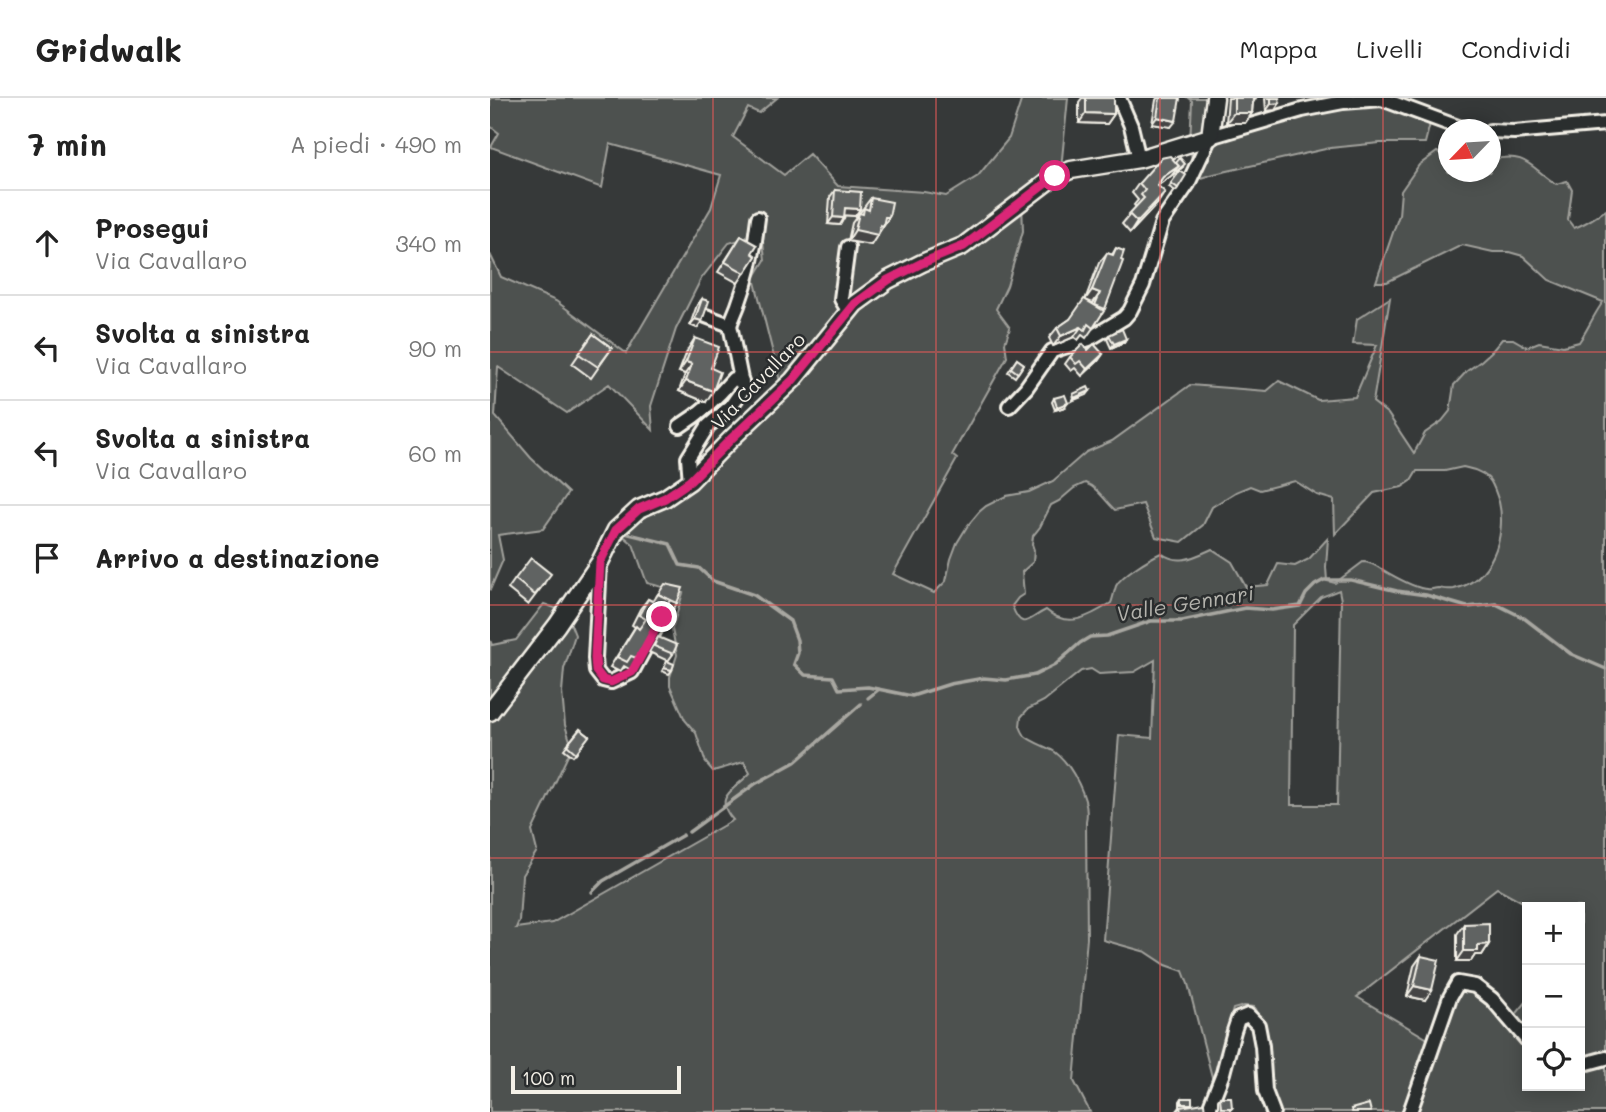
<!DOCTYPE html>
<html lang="it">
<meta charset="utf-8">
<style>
:root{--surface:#fff;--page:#f6f6f6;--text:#222;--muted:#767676;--line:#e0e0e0}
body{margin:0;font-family:Mali,sans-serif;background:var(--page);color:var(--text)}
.controls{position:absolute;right:21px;bottom:21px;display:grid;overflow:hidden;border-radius:0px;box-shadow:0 4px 18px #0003}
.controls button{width:63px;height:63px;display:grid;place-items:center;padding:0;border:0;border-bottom:2px solid var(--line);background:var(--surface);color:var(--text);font:35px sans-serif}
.compass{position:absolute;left:948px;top:21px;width:63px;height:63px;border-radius:50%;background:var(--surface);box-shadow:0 4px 18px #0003;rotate:245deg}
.scale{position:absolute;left:21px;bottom:18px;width:170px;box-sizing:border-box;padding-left:7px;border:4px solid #f4f1e8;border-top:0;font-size:19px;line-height:24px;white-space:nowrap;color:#f4f1e8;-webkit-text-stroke:5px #2a2d2e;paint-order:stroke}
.stop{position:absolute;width:21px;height:21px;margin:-16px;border:5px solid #db2777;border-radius:50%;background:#fff}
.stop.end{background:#db2777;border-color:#fff;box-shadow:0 2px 7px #0008}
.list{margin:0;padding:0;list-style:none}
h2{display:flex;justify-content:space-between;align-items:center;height:91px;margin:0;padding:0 28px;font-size:30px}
h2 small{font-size:23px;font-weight:400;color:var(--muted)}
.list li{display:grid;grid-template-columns:46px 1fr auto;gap:21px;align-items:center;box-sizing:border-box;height:105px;padding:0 28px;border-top:2px solid var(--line)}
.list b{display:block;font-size:26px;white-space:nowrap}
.list p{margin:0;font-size:23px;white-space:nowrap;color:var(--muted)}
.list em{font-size:23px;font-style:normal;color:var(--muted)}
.icon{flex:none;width:38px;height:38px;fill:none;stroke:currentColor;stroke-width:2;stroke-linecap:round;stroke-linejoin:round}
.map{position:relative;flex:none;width:1116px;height:1014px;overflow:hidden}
header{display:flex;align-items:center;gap:42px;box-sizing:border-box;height:98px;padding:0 35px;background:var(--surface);border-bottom:2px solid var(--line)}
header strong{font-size:33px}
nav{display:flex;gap:38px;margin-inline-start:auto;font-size:24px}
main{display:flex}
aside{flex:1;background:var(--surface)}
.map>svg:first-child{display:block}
</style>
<header>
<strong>Gridwalk</strong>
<nav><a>Mappa</a><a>Livelli</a><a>Condividi</a></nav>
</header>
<main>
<aside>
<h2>7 min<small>A piedi · 490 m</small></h2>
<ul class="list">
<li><svg class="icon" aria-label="ahead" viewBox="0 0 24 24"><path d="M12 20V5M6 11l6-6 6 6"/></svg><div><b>Prosegui</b><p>Via Cavallaro</p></div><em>340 m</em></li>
<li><svg class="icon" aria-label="left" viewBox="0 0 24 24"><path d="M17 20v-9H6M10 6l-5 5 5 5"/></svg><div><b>Svolta a sinistra</b><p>Via Cavallaro</p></div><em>90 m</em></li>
<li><svg class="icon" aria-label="left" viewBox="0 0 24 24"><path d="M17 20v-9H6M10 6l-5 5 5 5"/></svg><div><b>Svolta a sinistra</b><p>Via Cavallaro</p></div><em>60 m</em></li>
<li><svg class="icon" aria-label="arrive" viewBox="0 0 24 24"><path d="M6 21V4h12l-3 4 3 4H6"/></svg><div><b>Arrivo a destinazione</b></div></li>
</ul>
</aside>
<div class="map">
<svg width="1116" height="1014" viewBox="0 0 1116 1014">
<rect width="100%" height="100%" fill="#363939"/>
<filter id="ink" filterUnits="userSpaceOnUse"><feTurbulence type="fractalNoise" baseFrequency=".0143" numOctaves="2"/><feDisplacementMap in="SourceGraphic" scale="14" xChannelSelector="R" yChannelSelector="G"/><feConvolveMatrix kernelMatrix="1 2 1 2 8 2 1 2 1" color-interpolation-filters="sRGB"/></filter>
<g filter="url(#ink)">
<g fill="#4e514f" stroke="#a1a19c" stroke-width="2" fill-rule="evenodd">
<path d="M0,0H287L269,15L258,10L243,39L294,77L319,56L348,88L434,94L456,98L488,78L519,40L532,0H578L571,71L532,104L533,133L517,188L506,211L520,230L515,245L517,259L462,357L467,361L403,476L444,495L456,483L461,461L467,445L478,427L489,414L496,408L516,398L539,394L563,383L596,354L622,343L700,287L777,293L789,283L828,302L865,299L887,247L863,246L867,221L900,200L883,304L898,316L924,355L935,335L952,323L960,313L964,287L977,273L991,263L1002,253L1012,241H1023L1037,249L1049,244L1073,248L1089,244C1098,231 1104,216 1113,204L1059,182L1033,158L1019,154H1003L972,147L897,184H886L909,117L911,93L929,67L947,54L958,59V74H1000L1001,62C1036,53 1040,69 1066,86L1077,83L1082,92L1078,122L1084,130C1098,125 1105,119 1116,112V1014H789L780,989L772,927L764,909L754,908L743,911L723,983L698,886L693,873L676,867L656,854L613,842L629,637L662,640L665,562L644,574L609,576L601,571L591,573L554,603L538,611L531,619L530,628C531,631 533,635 535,638C543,645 556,648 565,654C582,667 601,703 596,723L597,840L584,983L600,1014H0V542L2,547L26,542L54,506L76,514L85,537L74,571L72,594L75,627L82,649L42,733L47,753L32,777L29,823L26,830L62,825L243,722C222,698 245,692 260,675L254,664L223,673L216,665L206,635L195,622L180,588V579L187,557L182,531L193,495C180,492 170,488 157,485L143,446L124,430L198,379L292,291L264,180L275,162L272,135L239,145L211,181L186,231L161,308L163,332L119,286L77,315L8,269L5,318L41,360L78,395L53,431L8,437L13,462L0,492V156L11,179L66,203L136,255L221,110L231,77L120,46L112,90L1,49L9,35L0,28ZM973,369C982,371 991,373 998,380C1004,386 1006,396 1009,404C1017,438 1001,483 964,491C958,492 954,491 948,490C944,490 941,492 937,491C925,491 904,478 893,472C885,468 882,464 873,464L845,485L837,483L836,469L838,440L819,461L805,468L788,466L778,487L756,489L742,464L722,451C704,459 689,468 671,455C660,460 631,477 626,488C624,494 623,500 621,505C599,519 578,531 556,512C539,520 532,535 522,508L528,500L534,496L532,474L543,464L544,452L542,446L543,438L550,429L561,407L569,403L584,390L595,385C607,389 615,403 625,412L653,406L666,439L692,444L713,427L722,409L746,394L760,388L770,392L805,383L827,397L844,402L845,436L884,395L912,389L921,383L927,373H955ZM849,492L851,502L847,707H801L803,527L831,499ZM1007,790L1042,809H1090V988H1037V903L1018,926L993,899L971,890L948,947L867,899Z"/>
<polygon points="698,0 723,0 717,35 851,2 943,14 935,45 890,45 840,50 724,76 704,82 700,45 702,3"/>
</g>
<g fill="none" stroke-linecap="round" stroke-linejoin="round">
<g stroke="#a8a7a1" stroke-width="3.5">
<polyline points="135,435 180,446 190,467 209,470 223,483 264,497 300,523 307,542 308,555 304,566 315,577 343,579 349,591 378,589 422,598 460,586 494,580 516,582 545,577 565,567 590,545 600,539 617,538 661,523 692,523 755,510 782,512 810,508 816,496 825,487 834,482 861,482 907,493 936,497 977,509 1006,506 1034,520 1081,556 1116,571"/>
<polyline points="378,600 388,592"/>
<polyline points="199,734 265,686 305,664 371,606"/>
<polyline points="102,794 113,783 193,737"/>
</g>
<g stroke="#f4f1e8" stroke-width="18">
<g id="minor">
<polyline points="629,0 641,28 649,61"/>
<polyline points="1000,33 1024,34 1116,26"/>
<polyline points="358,149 351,201 359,214"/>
<path d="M240,227C256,191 264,159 268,120"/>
<polyline points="519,308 536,290 562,253 599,241 634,220 640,213 653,187 672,124 698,86 720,39 812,12 853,4 892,1 976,32"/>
<path d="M190,328C211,315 227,300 243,281L252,283"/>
<polyline points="200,383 198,360 218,328 241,308 253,291 240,227 216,218"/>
<polyline points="110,465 105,560 106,573 113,582 121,584 142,574 172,519"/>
<polyline points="1090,967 1116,960"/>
<polyline points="720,1014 720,1008 733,975 744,933 748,921 758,917 768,927 772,948 775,993 783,1014"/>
<polyline points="920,1014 960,899 968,885 985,888 1002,901 1037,942"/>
</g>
</g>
<g stroke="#f4f1e8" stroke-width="21">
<polyline id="tertiary" points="0,614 67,527 110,464 126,432 149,411 175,400 200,383 242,340 303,282 365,206 398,182 432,165 473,148 565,78 581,72 649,61 720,39 725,0"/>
</g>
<use href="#minor" stroke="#2a2d2e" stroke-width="12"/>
<use href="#tertiary" stroke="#2a2d2e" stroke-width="16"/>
</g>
<g fill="#535554" stroke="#f4f1e8" stroke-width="2">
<polygon points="592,0 624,0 624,16 617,26 589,25 589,4"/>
<polygon points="667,0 690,0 681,29 662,26 666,2"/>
<polygon points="738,0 766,0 763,5 762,15 755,25 736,25"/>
<polygon points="775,0 789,0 785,12 776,13"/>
<polygon points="686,65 693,69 684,77 683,76 668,87 668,105 640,135 632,126 646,109 644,107 648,102 642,95 649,85"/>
<polygon points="690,73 688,90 686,93 679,89"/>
<polygon points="345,92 370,111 365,118 355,117 350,127 338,126 340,99"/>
<polygon points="381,100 393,128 381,147 358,143 362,125"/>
<polygon points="251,138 262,155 266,158 248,185 228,174"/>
<polygon points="626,150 613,213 603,230 596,240 592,237 588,242 584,239 563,248 559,240 567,230 602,206 603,205 595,202 609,165 617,155 622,157"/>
<polygon points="212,201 212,223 207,230 200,227 207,207"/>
<polygon points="103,236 122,250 101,280 82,266"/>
<polygon points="619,237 634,244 621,250 617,241"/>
<polygon points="205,240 221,270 216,304 189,293 195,276 189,274 198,251"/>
<polygon points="598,252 613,256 608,263 592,278 585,270 581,273 575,266 580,259"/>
<polygon points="527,261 534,266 525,279 518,274"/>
<polygon points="564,300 575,309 565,312 562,304"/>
<polygon points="25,481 54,486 38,507 18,491"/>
<polygon points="158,501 183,512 176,510 149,561 141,572 134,568 130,574 120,569 145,529 142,527 150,511"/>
<polygon points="168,539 183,556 178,563 159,554"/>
<polygon points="90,631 99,638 83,658 74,651"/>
<polygon points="974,826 999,846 992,857 985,857 981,863 967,863 967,836"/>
<polygon points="931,858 935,902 917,898 924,868"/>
<polygon points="730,999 742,1010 739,1013 728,1013 728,1002"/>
<polygon points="692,1000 701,1007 715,1014 686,1014 690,1009 690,1003"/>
</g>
<g fill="#444545" stroke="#f4f1e8" stroke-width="2">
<polygon points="790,5 785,12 776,13 781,6"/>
<polygon points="596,15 624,16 617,26 589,25"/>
<polygon points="744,15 762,15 755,25 736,25"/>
<polygon points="667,19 686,23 681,29 662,26"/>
<polygon points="689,68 681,78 666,89 673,79"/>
<polygon points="675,94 668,105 640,135 647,124"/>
<polygon points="355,110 370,111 365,118 350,117"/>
<polygon points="343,119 354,120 350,127 338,126"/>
<polygon points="395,119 399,119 381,147 358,143 365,132"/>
<polygon points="602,192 610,195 603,205 595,202"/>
<polygon points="205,221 212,223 207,230 200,227"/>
<polygon points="591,229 584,239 563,248 571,238"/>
<polygon points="636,241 634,244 621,250 624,246"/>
<polygon points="613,256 608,263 592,278 597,271"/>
<polygon points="196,264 202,266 195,276 189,274"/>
<polygon points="196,283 223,293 216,304 189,293"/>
<polygon points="600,293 597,297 582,303 584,300"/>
<polygon points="578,305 575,309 565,312 567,309"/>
<polygon points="179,502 187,505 183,512 175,509"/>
<polygon points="174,570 182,572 179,576 172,573"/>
<polygon points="999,846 992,857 985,857 981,863 967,863 974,853 988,847"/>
<polygon points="924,888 942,892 935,902 917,898"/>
<polygon points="731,1010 742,1010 739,1013 728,1013"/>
</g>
<g fill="#616362" stroke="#f4f1e8" stroke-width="2">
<polygon points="596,0 624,0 624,16 596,15"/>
<polygon points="670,0 690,0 686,23 667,19"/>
<polygon points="744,0 763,0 762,15 744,15"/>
<polygon points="781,0 789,0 790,5 781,6"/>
<polygon points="680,58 689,68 673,79 667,87 675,94 647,124 639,116 654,100 651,97 655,92 649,85 671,60"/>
<polygon points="690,60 695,66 687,73 685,72 689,68 686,65"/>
<polygon points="690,73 696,77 688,90 681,85"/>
<polygon points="345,92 371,94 370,111 355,110 354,120 343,119"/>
<polygon points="381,100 402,104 399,119 395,119 393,128 390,127 388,137 365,132 369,115 373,116 374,110 379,112"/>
<polygon points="251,138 267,147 262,155 266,158 255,175 235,164"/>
<polygon points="626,150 634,153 631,162 633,163 615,211 605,207 610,195 602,192 617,155 623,157"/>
<polygon points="212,201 219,203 212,223 205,221"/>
<polygon points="594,201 614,213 603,230 598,226 595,232 591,229 571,238 567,230 580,221"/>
<polygon points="632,231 636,241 624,246 619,237"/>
<polygon points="103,236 122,250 108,269 89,256"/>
<polygon points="205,240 229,249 221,270 230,274 223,293 196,283 202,266 196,264"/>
<polygon points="593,246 598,252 604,246 613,256 597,271 590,263 586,266 580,259"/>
<polygon points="527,261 534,266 528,275 521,270"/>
<polygon points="598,289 600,293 584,300 583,296"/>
<polygon points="575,297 578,305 567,309 564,300"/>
<polygon points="41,460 61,476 45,497 25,481"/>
<polygon points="175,486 193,490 187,505 168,496 166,499"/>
<polygon points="168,496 180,502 149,561 141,558 137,564 127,559 146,528 149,531 156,521 149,517 158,501 163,504"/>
<polygon points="168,539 187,547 183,556 164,548"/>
<polygon points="177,563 184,566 182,572 174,570"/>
<polygon points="90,631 99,638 86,655 77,647"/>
<polygon points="999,825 999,846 988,847 988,853 974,853 974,826"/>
<polygon points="931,858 949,862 942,892 924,888"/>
<polygon points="730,999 741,999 742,1010 731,1010"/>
<rect x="692" y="1000" width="10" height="6"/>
<polygon points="714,1005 715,1014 691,1014 690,1009"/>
<polygon points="879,1006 881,1014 862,1014 861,1011"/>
</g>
</g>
<g fill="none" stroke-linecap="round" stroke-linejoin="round" filter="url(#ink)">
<polyline stroke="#db2777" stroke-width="9" points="172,519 142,574 121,584 113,582 106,573 105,560 110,464 126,432 149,411 175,400 200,383 242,340 303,282 365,206 398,182 432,165 474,148 565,78"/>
</g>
<path fill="none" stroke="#de5a58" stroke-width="2" stroke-opacity="0.55" d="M223,0V1014M446,0V1014M670,0V1014M893,0V1014M0,254H1116M0,507H1116M0,760H1116"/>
<g text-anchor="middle" stroke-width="5" stroke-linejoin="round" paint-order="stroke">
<g font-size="19" fill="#f4f1e8" stroke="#2a2d2e">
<text transform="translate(268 283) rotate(-46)" y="7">Via Cavallaro</text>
</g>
<g font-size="21" font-style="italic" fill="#b4b3ad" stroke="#2a2d2e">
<text transform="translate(695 506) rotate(-9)" y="7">Valle Gennari</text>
</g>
</g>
</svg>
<div class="controls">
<button>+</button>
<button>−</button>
<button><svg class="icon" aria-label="locate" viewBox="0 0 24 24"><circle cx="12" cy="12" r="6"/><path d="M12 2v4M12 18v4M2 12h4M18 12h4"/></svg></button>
</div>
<svg class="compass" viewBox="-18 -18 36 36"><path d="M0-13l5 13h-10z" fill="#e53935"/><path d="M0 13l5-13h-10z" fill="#767676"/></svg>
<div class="scale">100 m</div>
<div class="stop" style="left:565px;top:78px"></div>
<div class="stop end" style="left:172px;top:519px"></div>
</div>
</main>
